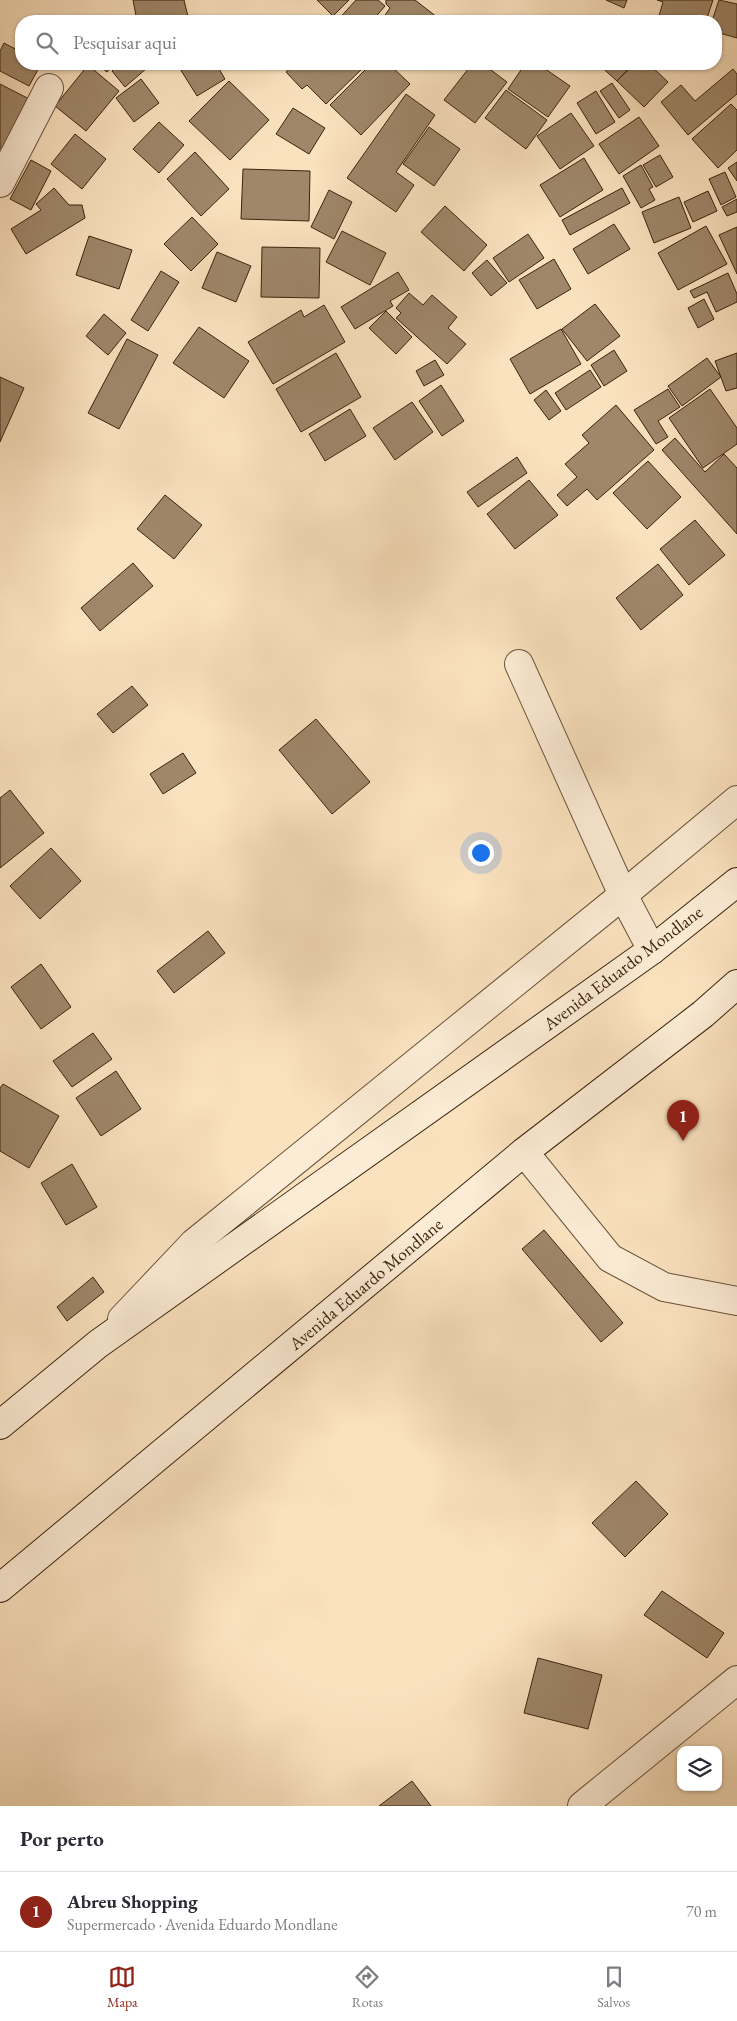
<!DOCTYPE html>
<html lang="pt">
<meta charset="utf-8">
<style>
:root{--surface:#fff;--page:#f7f7f7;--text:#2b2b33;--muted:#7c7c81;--line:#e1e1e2;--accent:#8f2418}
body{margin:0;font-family:"EB Garamond",serif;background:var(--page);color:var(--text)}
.controls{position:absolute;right:15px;bottom:15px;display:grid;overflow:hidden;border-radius:10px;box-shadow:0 1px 4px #0004}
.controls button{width:45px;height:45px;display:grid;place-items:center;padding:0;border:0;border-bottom:1px solid var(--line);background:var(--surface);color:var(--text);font:25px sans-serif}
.you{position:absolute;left:480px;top:852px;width:18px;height:18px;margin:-12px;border:4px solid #fff;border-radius:50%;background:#1a73e8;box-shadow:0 0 0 8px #1a73e833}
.badge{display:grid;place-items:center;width:32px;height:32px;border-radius:50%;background:var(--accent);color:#fff;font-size:16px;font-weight:700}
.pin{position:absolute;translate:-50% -41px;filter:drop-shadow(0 1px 2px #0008)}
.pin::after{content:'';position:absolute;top:26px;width:18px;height:15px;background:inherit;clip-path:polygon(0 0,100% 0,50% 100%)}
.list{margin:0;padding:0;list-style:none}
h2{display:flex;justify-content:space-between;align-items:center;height:65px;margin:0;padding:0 20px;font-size:21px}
h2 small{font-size:16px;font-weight:400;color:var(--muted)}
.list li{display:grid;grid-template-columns:32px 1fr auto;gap:15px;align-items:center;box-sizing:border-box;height:80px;padding:0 20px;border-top:1px solid var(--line)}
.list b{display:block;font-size:19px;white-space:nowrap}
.list p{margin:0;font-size:16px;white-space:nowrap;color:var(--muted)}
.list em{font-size:16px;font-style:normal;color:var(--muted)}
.icon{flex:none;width:28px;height:28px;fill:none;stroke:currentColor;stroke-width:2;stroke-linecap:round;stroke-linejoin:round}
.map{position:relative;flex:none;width:737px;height:1806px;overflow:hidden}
.search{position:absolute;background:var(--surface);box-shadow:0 1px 4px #0004;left:15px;right:15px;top:15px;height:55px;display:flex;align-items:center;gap:12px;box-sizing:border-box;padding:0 18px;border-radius:20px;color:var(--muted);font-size:19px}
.sheet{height:145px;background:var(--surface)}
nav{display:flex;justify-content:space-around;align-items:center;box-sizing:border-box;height:70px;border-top:1px solid var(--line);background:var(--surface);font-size:14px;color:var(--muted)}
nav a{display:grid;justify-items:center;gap:2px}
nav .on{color:var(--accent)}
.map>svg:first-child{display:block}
</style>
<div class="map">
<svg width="737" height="1806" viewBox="0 0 737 1806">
<rect width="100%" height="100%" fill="#fbe2bf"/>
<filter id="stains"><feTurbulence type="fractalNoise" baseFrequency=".004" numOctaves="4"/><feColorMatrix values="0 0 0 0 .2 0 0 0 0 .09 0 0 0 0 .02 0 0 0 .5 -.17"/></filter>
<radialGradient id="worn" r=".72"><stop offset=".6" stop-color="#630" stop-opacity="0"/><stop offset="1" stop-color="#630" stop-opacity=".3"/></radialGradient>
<g fill="#9f876a" stroke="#3b240d">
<polygon points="133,0 184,0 189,21 137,21"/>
<polygon points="317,0 349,0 333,16"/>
<polygon points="356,0 378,0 385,6 372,21 337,21"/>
<polygon points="386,0 415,0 442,21 381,21 390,8 386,4"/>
<polygon points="606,0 627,0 624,8"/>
<polygon points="657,0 713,0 706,21 676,21 659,16 663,2"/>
<polygon points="719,0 737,4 737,38 716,32 716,21 712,21"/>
<polygon points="4,43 21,52 21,64 41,64 29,86 0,71 0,51"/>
<polygon points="97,64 114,64 107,72"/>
<polygon points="120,64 144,64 147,68 125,87 112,71"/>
<polygon points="177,64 216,64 225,79 197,96"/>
<polygon points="295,64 367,64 326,104 307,85 302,89 286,72"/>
<polygon points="371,64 389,64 410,84 361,135 330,105"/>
<polygon points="472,64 483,64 507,82 475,123 444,100"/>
<polygon points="525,64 538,64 570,86 548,117 508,89"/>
<polygon points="598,64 633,64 617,81"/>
<polygon points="634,64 649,64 668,82 644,107 617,81"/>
<polygon points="88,65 119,91 86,131 55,106"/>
<polygon points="733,69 737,74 737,94 688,135 661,102 681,85 695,101"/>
<polygon points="141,79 159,103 134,122 116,98"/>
<polygon points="229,81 269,120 230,160 189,121"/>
<polygon points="612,83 630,110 619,118 600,91"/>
<polygon points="0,84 37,103 11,153 0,148"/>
<polygon points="506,90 547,120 526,149 485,118"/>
<polygon points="596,91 615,122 596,134 577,103"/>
<polygon points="406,94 435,115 396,172 414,185 396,212 347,178"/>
<polygon points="731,104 737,110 737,150 718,168 692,139"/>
<polygon points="293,108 325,128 309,154 276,134"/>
<polygon points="571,113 594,146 560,169 537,136"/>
<polygon points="639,117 659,146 619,174 599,144"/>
<polygon points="159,122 184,145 159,173 133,149"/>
<polygon points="429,127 460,149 434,186 403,164"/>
<polygon points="75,134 106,159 82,189 51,164"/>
<polygon points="195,152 229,189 201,216 167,179"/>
<polygon points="660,155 673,177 656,187 643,165"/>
<polygon points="584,158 603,190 560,217 540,185"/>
<polygon points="31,160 51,171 31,210 10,199"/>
<polygon points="737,162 737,181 728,168"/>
<polygon points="641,165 653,187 649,189 655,200 641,208 623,176"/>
<polygon points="243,169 310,171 309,221 241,219"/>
<polygon points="725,172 736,197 721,205 709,179"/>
<polygon points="54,188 69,205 82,205 85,218 26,254 11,229 41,210 36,204"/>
<polygon points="622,188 630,203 570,235 562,220"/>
<polygon points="329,190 352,202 334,239 311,227"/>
<polygon points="708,191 717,211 693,222 684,202"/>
<polygon points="679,197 691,228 654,243 642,212"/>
<polygon points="737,199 737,212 727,216 722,207"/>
<polygon points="445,206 487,245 464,271 421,232"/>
<polygon points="192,217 218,244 191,271 164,244"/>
<polygon points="614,224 630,249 588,274 573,249"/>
<polygon points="706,226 727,264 678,290 658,253"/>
<polygon points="737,227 737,274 719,235"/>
<polygon points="342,231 386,253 370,285 326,262"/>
<polygon points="528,234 544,258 509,282 493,258"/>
<polygon points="89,236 132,250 119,289 76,275"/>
<polygon points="262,247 320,248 319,298 261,297"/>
<polygon points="217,252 251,266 236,302 202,288"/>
<polygon points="554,259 571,289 537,309 519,280"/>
<polygon points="487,260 507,283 491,296 472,273"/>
<polygon points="161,271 179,282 148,331 131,320"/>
<polygon points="398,272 409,290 390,301 393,306 355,329 341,307"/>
<polygon points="728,273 737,294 737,302 716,312 707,292 694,298 690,291"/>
<polygon points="409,293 423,305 432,295 457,317 448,328 466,344 447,364 396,318 401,313 396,308"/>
<polygon points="704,299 714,319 698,328 688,308"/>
<polygon points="595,304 620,336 587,361 562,329"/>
<polygon points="324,305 345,342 273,384 248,342 301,310 304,317"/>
<polygon points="386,311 412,337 396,354 369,328"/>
<polygon points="104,314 126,333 108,355 86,336"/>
<polygon points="199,327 249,361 224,398 173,363"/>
<polygon points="561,329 581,364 530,394 510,359"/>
<polygon points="127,339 158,355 119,429 88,413"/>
<polygon points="614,350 627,371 604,386 591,365"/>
<polygon points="336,353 361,397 301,432 276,389"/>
<polygon points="737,353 737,388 726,391 715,361"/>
<polygon points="707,358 721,377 682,406 668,386"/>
<polygon points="435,360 444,375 424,386 416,371"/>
<polygon points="590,370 601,387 566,410 555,393"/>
<polygon points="0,377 24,388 0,442"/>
<polygon points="441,385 464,421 442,436 419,401"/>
<polygon points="668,389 680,407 658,421 668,437 656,444 634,410"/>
<polygon points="710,389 737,428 737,444 703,468 669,418"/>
<polygon points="546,390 561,411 549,420 534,400"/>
<polygon points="412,402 433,432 395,460 373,428"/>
<polygon points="616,405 654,450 597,500 587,489 567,506 557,495 577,477 565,464 589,443 582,435"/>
<polygon points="350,409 366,436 325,461 309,434"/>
<polygon points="675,438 705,472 724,454 737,468 737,534 662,450"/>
<polygon points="517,457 527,473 478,507 467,492"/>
<polygon points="648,461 681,497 647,529 613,493"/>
<polygon points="529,480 558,515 515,549 487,514"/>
<polygon points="165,495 202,525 174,559 137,529"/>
<polygon points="695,520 725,555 689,585 660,549"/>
<polygon points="133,563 153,586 100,631 81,608"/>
<polygon points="658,564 683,595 641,630 616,598"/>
<polygon points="132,686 148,705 113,733 97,714"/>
<polygon points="316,719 370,782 332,814 279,750"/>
<polygon points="183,753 196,773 163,794 150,774"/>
<polygon points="10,790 44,833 0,868 0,798"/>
<polygon points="51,848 81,881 40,919 10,886"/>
<polygon points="208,931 225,953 174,993 157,971"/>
<polygon points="41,964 71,1007 41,1029 11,987"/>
<polygon points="93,1033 112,1059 72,1087 53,1061"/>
<polygon points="116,1071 141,1109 101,1136 76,1098"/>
<polygon points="3,1084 59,1116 29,1168 0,1151 0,1088"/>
<polygon points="72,1164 97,1207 66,1225 41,1183"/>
<polygon points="544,1230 623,1323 601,1342 522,1249"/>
<polygon points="93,1277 104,1292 67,1321 57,1307"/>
<polygon points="636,1481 668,1514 625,1557 592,1523"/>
<polygon points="662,1591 724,1633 707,1658 644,1615"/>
<polygon points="538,1658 602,1675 588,1729 524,1713"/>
<polygon points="412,1781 431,1806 379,1806"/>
</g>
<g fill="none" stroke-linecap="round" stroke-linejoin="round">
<g stroke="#6b543a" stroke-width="30">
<g id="minor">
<polyline points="0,183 49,88"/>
<polyline points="519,664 623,895 652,950"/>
<polyline points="524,1152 610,1258 664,1287 737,1301"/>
<polyline points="122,1319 194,1243 623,895 737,800"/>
<polyline points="582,1806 737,1680"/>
</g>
</g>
<g stroke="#3b240d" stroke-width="30">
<g id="secondary">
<polyline points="0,1425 98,1344 652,950 737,882"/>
<polyline points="0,1588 524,1152 703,1014 737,984"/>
</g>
</g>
<use href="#minor" stroke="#fcecd5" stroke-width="28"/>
<use href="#secondary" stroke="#fcecd5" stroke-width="28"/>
</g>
<g text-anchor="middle" stroke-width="4.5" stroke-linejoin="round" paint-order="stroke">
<g font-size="18" fill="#3b240d" stroke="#fcecd5">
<text transform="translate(623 968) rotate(-37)" y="6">Avenida Eduardo Mondlane</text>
<text transform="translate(366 1284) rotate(-40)" y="6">Avenida Eduardo Mondlane</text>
</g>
</g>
<rect width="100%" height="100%" filter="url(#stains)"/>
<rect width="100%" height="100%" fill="url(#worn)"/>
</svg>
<div class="controls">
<button><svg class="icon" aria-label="layers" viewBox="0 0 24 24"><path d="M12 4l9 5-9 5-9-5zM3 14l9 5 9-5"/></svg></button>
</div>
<div class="you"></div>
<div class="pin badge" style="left:683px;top:1141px">1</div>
<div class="search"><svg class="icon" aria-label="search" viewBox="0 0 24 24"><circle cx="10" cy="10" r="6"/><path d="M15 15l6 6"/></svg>Pesquisar aqui</div>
</div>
<section class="sheet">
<h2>Por perto<small></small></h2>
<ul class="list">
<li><span class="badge">1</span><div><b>Abreu Shopping</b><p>Supermercado · Avenida Eduardo Mondlane</p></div><em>70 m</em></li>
</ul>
</section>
<nav>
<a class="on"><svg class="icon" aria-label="map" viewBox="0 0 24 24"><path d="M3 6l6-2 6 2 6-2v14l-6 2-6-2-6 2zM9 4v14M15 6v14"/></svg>Mapa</a>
<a><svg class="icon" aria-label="directions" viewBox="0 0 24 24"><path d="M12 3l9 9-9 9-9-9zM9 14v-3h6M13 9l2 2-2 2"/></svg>Rotas</a>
<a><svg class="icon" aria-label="saved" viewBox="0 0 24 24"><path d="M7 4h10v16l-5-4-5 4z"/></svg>Salvos</a>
</nav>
